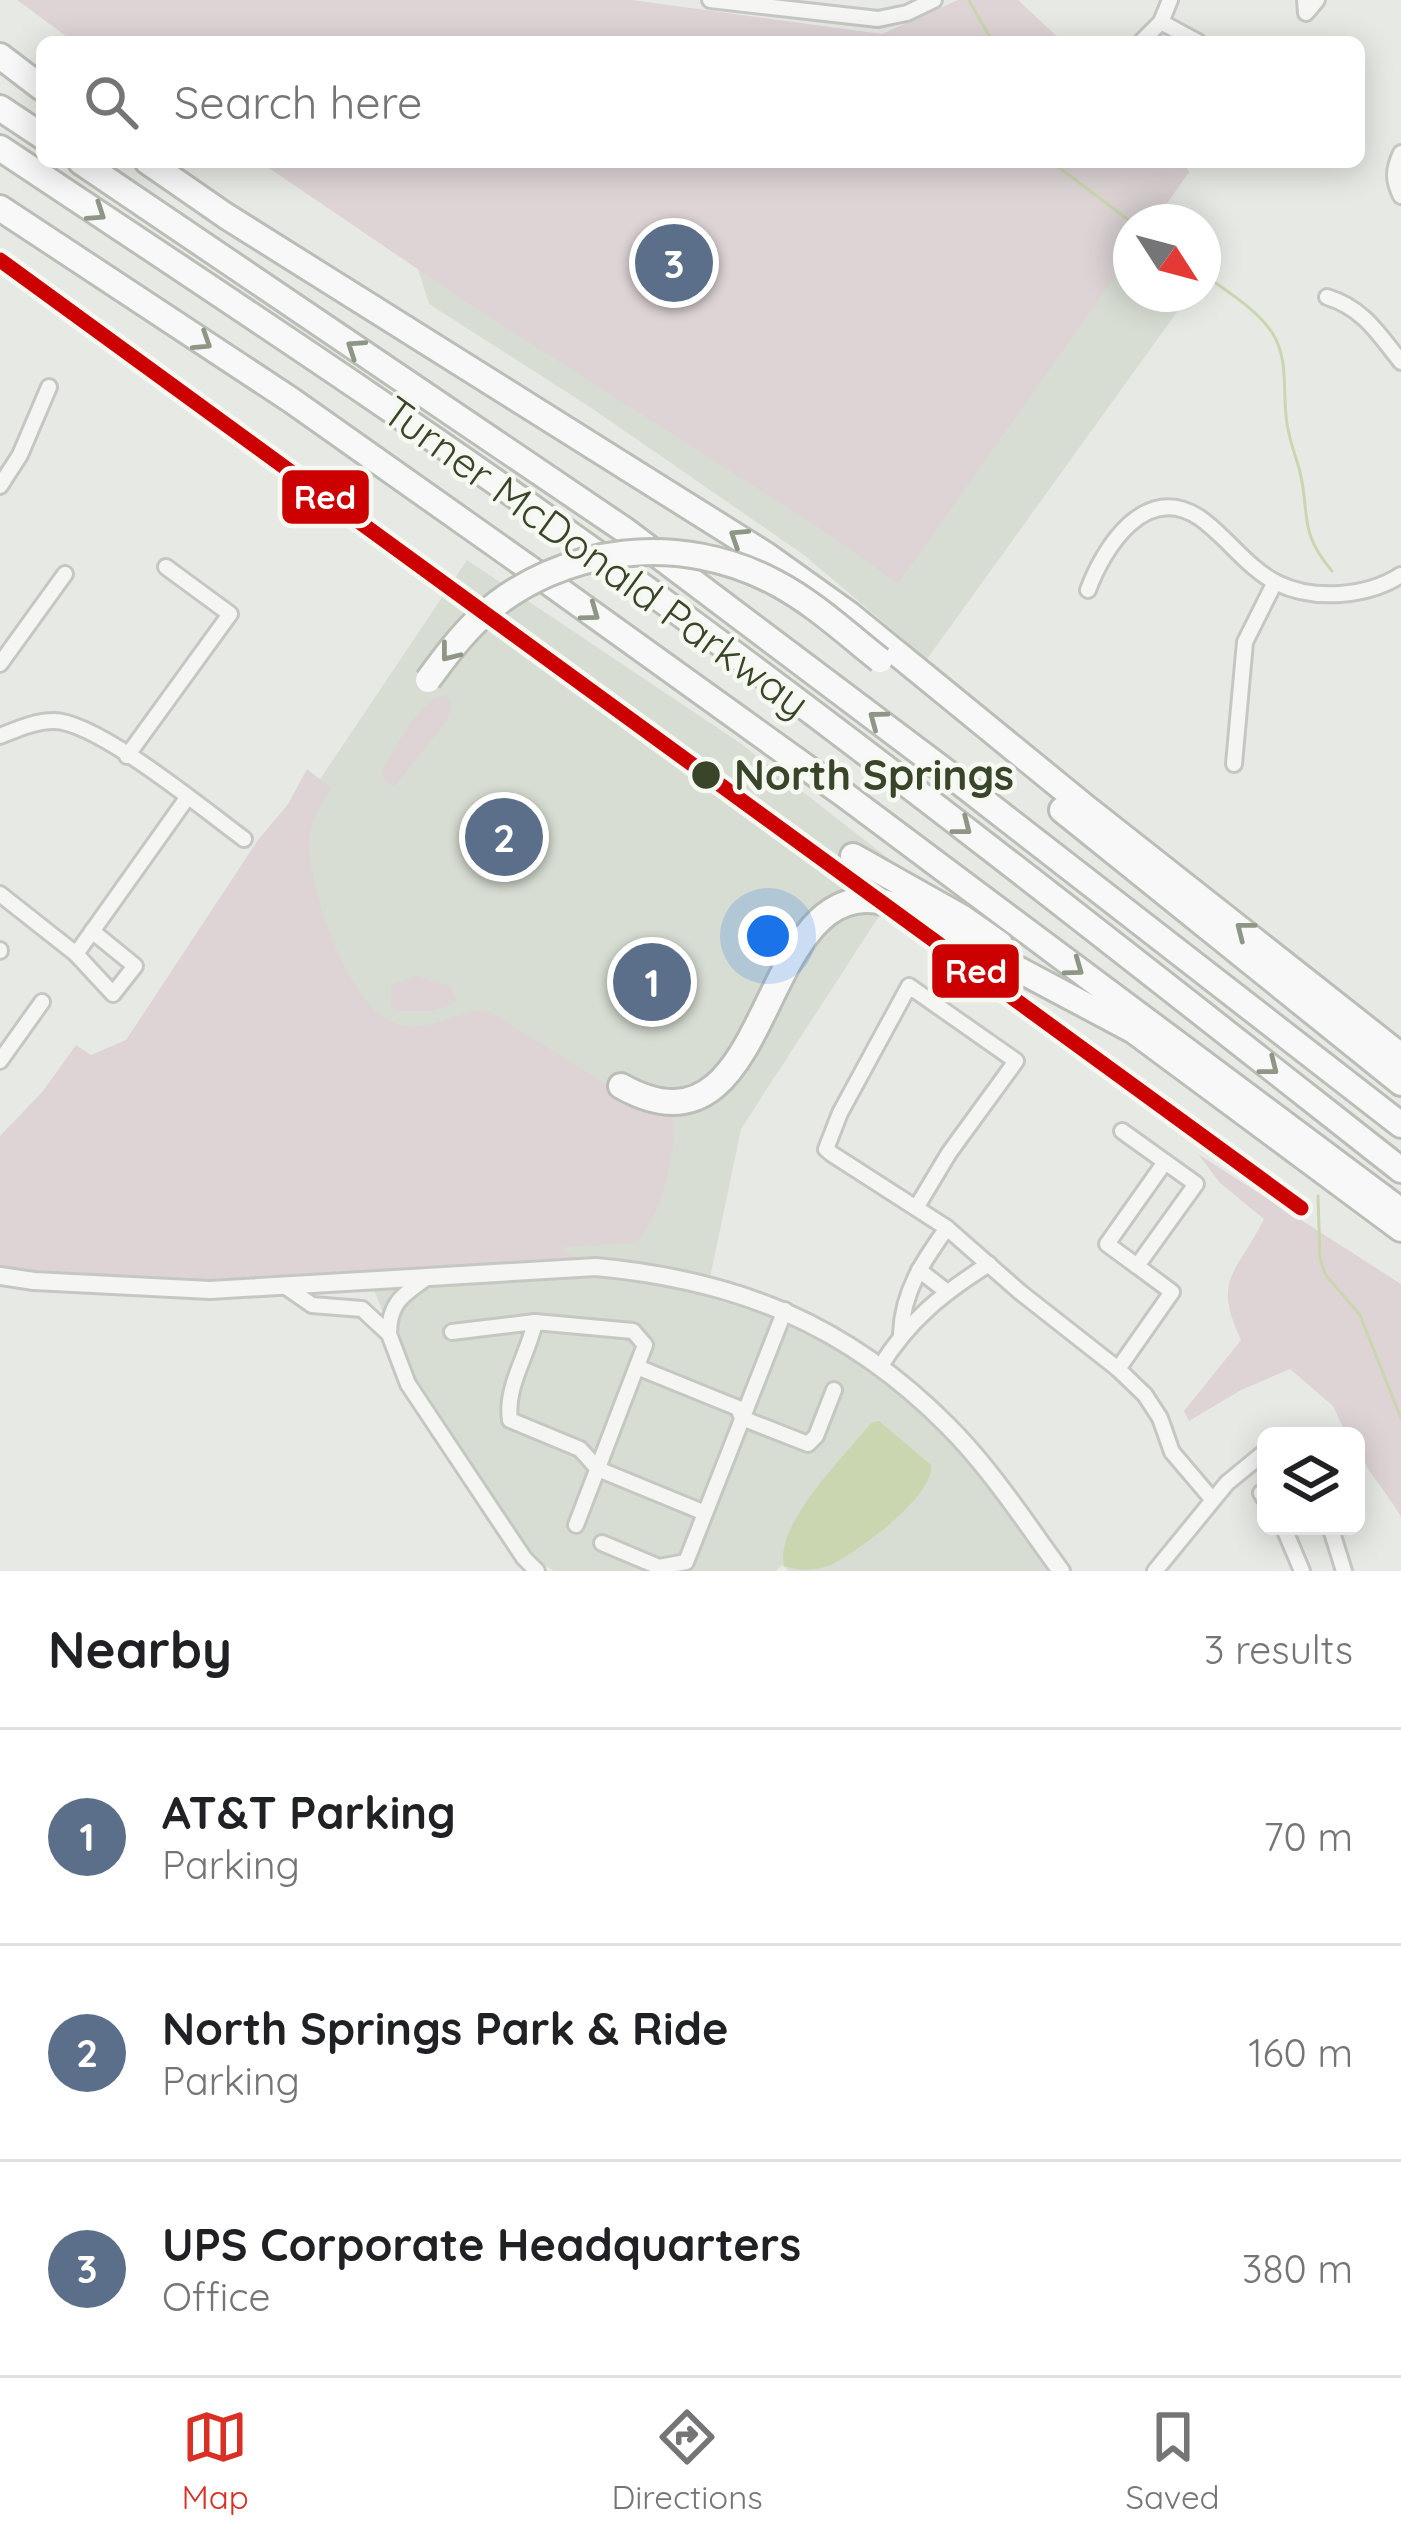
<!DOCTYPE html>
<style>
:root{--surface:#fff;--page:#f6f6f6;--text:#202124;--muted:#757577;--line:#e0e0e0;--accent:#d93025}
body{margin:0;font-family:Quicksand,sans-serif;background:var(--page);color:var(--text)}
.controls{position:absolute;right:36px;bottom:36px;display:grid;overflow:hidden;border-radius:18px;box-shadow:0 6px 30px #0003}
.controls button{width:108px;height:108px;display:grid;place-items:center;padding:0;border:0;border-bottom:3px solid var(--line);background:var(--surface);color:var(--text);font:60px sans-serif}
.compass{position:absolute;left:1113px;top:204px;width:108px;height:108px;border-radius:50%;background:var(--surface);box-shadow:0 6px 30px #0003;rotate:126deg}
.you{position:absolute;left:768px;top:936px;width:42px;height:42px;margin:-30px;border:9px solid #fff;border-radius:50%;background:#1a73e8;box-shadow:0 0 0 18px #1a73e833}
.badge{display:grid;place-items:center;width:78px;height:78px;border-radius:50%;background:var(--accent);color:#fff;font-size:39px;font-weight:700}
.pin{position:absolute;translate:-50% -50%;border:6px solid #fff;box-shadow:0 3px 12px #0006}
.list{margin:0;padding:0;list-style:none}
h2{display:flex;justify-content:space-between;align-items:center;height:156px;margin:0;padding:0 48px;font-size:51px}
h2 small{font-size:39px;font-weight:400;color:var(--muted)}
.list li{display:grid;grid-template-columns:78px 1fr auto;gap:36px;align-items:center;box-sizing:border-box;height:216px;padding:0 48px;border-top:3px solid var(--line)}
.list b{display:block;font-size:45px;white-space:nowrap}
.list p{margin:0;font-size:39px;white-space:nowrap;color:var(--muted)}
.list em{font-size:39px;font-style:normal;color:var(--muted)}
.icon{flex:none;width:66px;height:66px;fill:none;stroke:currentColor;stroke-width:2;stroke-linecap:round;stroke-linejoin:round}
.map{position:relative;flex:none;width:1401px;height:1571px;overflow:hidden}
.search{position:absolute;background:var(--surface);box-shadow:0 6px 30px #0003;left:36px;right:36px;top:36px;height:132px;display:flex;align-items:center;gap:30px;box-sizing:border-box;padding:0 42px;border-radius:18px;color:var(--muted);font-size:45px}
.sheet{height:804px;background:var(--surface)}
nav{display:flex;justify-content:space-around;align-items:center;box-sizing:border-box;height:168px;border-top:3px solid var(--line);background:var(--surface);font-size:33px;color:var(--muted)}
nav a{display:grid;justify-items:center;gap:6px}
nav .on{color:var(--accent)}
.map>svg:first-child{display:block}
</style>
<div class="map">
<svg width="1401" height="1571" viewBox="0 0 1401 1571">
<rect width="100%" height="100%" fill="#e7eae4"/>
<g fill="#d7ddd2">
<polygon points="1131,230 1131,294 1190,294 927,659 804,555 590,407 429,304 413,253"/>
<polygon points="467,560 740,743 907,873 741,1129 706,1297 838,1337 932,1413 1020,1505 1069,1571 789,1571 782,1565 776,1571 554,1571 529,1555 411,1384 374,1290 587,1271 203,954"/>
</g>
<g fill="#ded4d6">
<polygon points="17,0 632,0 882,34 958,0 1018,0 1063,42 74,42"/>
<polygon points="260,162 1184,162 1189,172 1154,222 1131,222 1131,254 898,584 824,531 475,308"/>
<path d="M445,695L452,703L448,719L395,786L384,781L382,769C399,746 416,702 445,695Z"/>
<path d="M307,769L331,788C319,808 308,825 309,848C312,895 349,1009 397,1024C428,1034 456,1011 487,1010L627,1097L672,1112C682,1137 658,1230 634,1243L561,1247L589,1271L374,1290L173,1299L0,1277V1136L43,1091L76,1045L91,1055L126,1040L258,840L288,804Z"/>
<polygon points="418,976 450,986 456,1002 432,1011 399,1011 391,1005 391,985"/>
<path d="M1198,1154L1401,1284V1517C1388,1492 1356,1462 1356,1436H1347L1333,1406L1290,1369L1241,1390L1189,1421L1184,1411L1241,1340C1212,1278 1236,1275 1264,1219L1220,1183Z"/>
</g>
<path fill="#cad6b0" d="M879,1421L931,1465C934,1497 858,1551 831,1565C816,1571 798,1571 784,1566C774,1524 846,1455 871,1423Z"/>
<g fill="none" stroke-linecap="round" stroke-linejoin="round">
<g stroke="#cad6b0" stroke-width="3">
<polyline points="969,1 993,42"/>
<polyline points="1052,162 1131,222"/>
<path d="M1203,274C1226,291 1257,309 1273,334C1288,359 1283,387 1286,415C1287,434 1294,451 1299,468C1311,513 1297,530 1332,571"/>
<polyline points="1318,1196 1320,1258 1325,1274 1360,1315 1401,1418"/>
</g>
<g stroke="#c5c8c2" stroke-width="20">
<g id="minor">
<polyline points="710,0 878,19 907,13 934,0"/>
<polyline points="1305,0 1306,13 1317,0"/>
<polyline points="1161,22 1198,42"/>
<polyline points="1141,42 1161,22 1170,0"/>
<path d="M1401,153C1393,170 1393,180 1401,196"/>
<path d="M1327,297C1363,308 1378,333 1401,362"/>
<polyline points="0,486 20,455 49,387"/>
<path d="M1088,590C1104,547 1146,481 1200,518C1227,537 1247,568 1277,583C1314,601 1367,597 1401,575"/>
<polyline points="0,664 65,574"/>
<path d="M0,736C18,729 35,721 54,721C97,721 206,811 244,839"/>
<polyline points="127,756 230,614 166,567"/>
<polyline points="1234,764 1245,642 1275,582"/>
<polyline points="0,894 76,954 187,798"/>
<polyline points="0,951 0,950"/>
<polyline points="76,954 113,994 135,966 92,931"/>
<polyline points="0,1061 42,1002"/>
<polyline points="916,1208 949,1153 1016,1061 909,986 840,1113 826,1149 832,1154 947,1228 1020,1292 1118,1369 1145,1395 1160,1418 1172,1452 1212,1499"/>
<polyline points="1137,1266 1107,1244 1165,1162"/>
<polyline points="919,1270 946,1291"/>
<path d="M286,1287L312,1305L362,1309L389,1334C389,1302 404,1294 428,1277"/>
<path d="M535,1322C528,1355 505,1387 510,1420L580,1449L598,1469L705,1513"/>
<polyline points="452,1332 535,1322 633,1331 645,1345 576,1525"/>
<path d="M901,1333C903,1291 923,1261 947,1228"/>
<polyline points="389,1334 408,1384 524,1558 537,1571"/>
<polyline points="637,1367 738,1408 742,1418 808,1444 816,1436 834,1390"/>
<path d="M880,1367C909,1320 943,1293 989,1264"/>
<polyline points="1118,1369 1172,1292 1137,1266 1196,1184 1122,1131"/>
<polyline points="1261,1493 1266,1501"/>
<polyline points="1283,1526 1302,1571"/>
<polyline points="1330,1526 1344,1571"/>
<polyline points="602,1543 659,1567 686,1562 785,1310"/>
<polyline points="1155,1571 1227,1483 1266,1451"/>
</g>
</g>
<g stroke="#c5c8c2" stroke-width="22">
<path id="tertiary" d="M0,1276L34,1281L210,1290L596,1267C737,1280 847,1324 948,1426C991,1469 1025,1522 1061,1571"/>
</g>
<g stroke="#babeb6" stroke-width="30">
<g id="motorway">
<polyline points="0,56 42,88"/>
<polyline points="0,108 42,136"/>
<path d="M0,148C224,297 449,445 667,604C916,787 1158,979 1401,1170"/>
<polyline points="81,162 626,531 962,784 1401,1125"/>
<polyline points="148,162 226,216 766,555 850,615 1084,806 1401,1056"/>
<polyline points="0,208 291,400 533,571 846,796 1401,1211"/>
<polyline points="1062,810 1401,1083"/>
<polyline points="853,856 963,918 1000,944"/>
<path d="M621,1086C785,1178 750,842 905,909L1134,1031L1401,1229"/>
</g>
</g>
<use href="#minor" stroke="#f5f6f3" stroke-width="14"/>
<use href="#tertiary" stroke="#f5f6f3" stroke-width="16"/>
<use href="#motorway" stroke="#f7f8f7" stroke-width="24"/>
<g stroke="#babeb6" stroke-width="30" stroke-linecap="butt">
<path id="motorway-bridge" d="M428,680C444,658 461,635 482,616C561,545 682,532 776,583C814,603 846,633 880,660"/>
</g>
<use href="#motorway-bridge" stroke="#f7f8f7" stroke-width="24"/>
<g stroke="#f6f9f2" stroke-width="24">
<polyline id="metro-1" points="0,260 1301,1208"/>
</g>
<use href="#metro-1" stroke="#c00" stroke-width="15"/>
</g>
<defs><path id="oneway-chevron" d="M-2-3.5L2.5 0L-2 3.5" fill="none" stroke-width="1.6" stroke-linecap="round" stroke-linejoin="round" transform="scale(3)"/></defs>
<g stroke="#8e9685">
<use href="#oneway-chevron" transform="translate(97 213) rotate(34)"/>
<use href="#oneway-chevron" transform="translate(203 342) rotate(33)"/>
<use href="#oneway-chevron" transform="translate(355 348) rotate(-146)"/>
<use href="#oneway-chevron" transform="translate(738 537) rotate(-147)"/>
<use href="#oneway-chevron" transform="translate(591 613) rotate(36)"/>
<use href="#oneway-chevron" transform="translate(449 653) rotate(128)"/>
<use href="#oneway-chevron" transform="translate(877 719) rotate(-143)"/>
<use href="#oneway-chevron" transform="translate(963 827) rotate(38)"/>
<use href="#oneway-chevron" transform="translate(1244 930) rotate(-142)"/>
<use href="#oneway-chevron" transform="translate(1075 968) rotate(36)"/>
<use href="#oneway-chevron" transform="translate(1270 1067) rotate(38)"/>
</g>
<circle fill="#394528" stroke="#f6f9f2" stroke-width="4.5" cx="706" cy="775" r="16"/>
<g text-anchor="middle" stroke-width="9" stroke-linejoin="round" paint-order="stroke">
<g font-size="42" fill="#394528" stroke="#f6f9f2">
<text transform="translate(596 557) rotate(36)" y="15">Turner McDonald Parkway</text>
</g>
<g font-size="42" font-weight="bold" fill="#394528" stroke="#f6f9f2" text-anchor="start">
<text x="734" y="790">North Springs</text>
</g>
</g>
<g stroke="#f6f9f2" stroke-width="4.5">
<rect x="280" y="468" width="91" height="58" rx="12" fill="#c00"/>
<rect x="930" y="942" width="91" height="58" rx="12" fill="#c00"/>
</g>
<g font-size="33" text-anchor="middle" font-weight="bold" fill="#fff">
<text x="325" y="509">Red</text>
<text x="976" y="983">Red</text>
</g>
</svg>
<div class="controls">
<button><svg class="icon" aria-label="layers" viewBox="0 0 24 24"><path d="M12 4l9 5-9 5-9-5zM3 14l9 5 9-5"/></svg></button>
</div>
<svg class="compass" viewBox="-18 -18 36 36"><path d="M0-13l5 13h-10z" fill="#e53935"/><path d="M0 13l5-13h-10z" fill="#757577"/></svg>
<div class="you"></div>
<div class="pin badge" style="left:652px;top:982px;background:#5c6f8a">1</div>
<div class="pin badge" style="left:504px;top:837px;background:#5c6f8a">2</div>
<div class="pin badge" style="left:674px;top:263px;background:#5c6f8a">3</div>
<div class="search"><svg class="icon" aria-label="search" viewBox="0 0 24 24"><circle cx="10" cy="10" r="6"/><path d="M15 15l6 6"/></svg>Search here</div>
</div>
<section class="sheet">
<h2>Nearby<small>3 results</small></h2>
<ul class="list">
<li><span class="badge" style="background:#5c6f8a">1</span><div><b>AT&amp;T Parking</b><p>Parking</p></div><em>70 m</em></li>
<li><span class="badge" style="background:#5c6f8a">2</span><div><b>North Springs Park &amp; Ride</b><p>Parking</p></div><em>160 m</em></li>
<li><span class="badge" style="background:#5c6f8a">3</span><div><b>UPS Corporate Headquarters</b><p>Office</p></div><em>380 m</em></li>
</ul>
</section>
<nav>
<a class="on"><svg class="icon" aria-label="map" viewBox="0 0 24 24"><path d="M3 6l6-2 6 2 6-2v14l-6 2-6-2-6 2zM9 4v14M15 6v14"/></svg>Map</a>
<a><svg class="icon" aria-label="directions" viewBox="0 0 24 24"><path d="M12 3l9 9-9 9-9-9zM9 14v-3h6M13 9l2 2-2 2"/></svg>Directions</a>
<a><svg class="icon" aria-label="saved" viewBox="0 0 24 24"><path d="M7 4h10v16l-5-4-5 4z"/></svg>Saved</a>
</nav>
